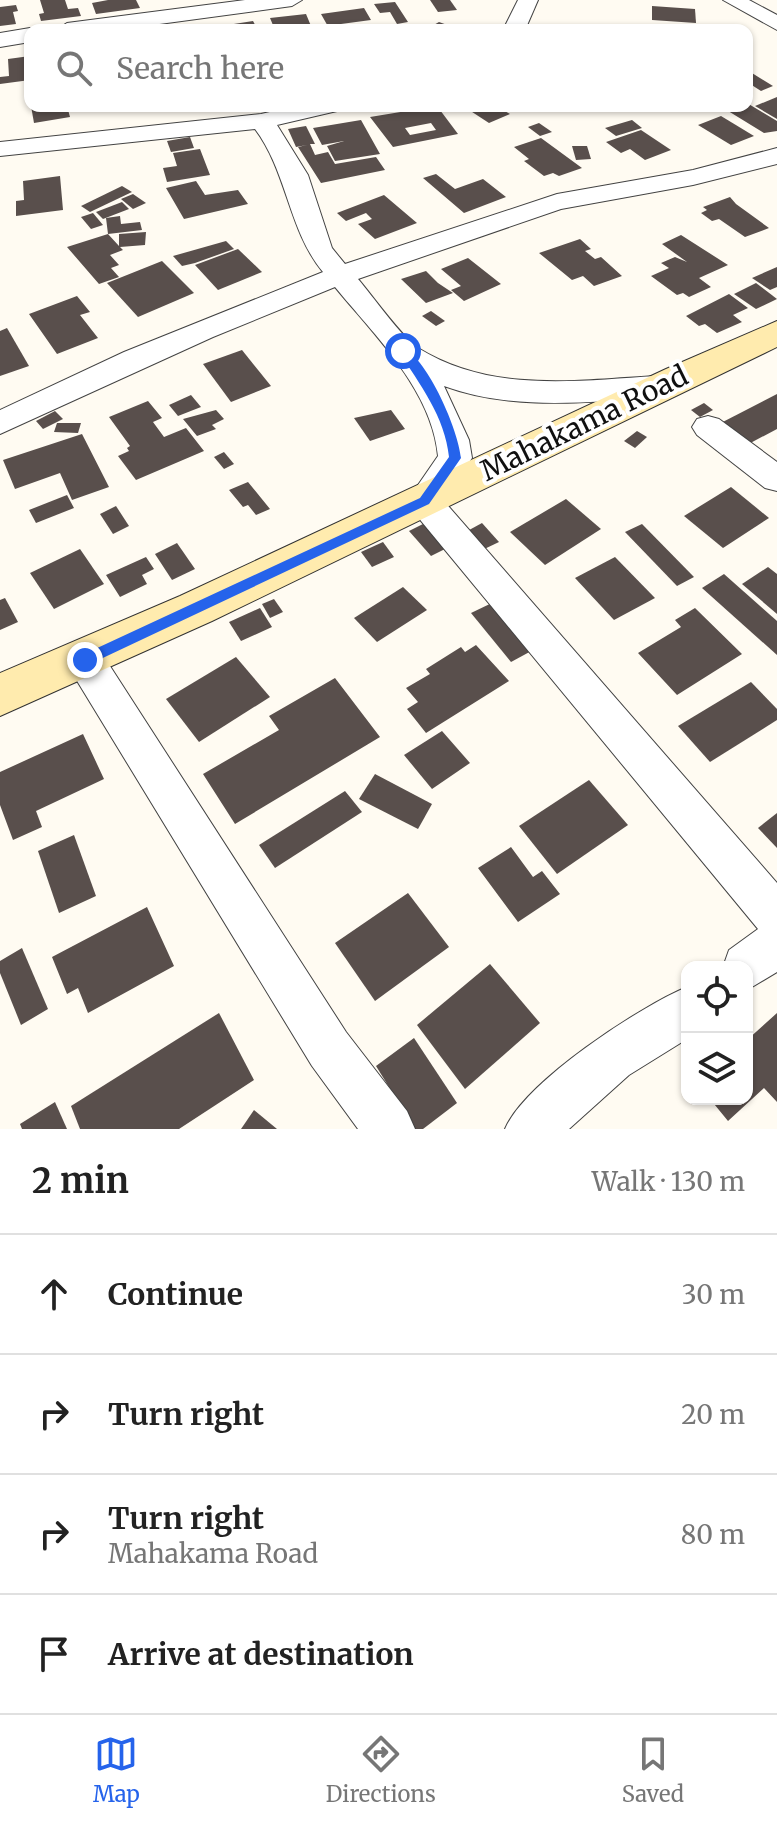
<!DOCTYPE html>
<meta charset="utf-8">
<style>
:root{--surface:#fff;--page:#f6f6f6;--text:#222;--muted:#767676;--line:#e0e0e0;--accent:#2563eb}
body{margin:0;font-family:Merriweather,serif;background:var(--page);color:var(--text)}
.controls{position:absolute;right:24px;bottom:24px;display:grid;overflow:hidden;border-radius:16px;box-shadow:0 2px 6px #0004}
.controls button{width:72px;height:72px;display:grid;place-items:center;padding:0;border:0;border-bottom:2px solid var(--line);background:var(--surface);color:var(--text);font:40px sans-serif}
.stop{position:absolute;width:24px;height:24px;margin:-18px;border:6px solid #2563eb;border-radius:50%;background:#fff}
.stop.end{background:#2563eb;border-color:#fff;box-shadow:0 2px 8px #0008}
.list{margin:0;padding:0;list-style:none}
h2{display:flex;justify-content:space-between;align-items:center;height:104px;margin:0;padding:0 32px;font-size:34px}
h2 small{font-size:26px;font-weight:400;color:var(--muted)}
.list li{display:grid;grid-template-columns:52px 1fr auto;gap:24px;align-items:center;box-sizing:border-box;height:120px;padding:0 32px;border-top:2px solid var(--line)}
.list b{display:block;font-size:30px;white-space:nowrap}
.list p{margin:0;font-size:26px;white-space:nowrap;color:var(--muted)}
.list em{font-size:26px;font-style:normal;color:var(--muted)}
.icon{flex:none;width:44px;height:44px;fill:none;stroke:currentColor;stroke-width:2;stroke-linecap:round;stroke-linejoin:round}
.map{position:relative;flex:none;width:777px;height:1129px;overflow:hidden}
.search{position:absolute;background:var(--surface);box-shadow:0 2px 6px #0004;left:24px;right:24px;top:24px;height:88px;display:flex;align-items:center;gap:20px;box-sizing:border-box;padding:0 28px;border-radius:16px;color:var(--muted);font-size:30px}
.sheet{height:584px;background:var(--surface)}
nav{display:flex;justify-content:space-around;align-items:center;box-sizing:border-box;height:112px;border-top:2px solid var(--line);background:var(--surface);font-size:22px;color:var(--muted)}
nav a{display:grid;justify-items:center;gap:4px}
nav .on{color:var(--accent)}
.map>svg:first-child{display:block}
</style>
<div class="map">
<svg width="777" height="1129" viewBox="0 0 777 1129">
<rect width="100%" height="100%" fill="#fffbf2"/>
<g fill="#594f4c" fill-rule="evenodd">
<polygon points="40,0 65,0 68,9 78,8 81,16 41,21 39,14 44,13"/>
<polygon points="108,0 136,0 140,8 96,14 92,3"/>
<polygon points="430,0 450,0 457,10 438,12"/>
<polygon points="395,2 408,22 397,24 390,12 380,13 374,4"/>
<polygon points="16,5 18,11 13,12 16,24 0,26 0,7"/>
<polygon points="652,6 695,9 696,23 652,20"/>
<polygon points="364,8 371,20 341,24 343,29 330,30 321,14"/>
<polygon points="306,14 311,26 275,30 270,18"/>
<polygon points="253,21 258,30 223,30 221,26"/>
<polygon points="439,22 461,30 425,30"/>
<polygon points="30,56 30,80 0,84 0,77 9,76 8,59"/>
<polygon points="747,70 773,86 761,91 747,82"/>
<polygon points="777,97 777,119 755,106"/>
<polygon points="747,103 777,121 777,131 764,133 720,106 747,106"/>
<polygon points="31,106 67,106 70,117 34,123"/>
<path d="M437,106L458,134L393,147L370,117ZM431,123L436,130L410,135L405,128Z"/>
<polygon points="472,106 496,106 510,114 489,123 466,108"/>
<polygon points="721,116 754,136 731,145 698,125"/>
<polygon points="361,120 380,154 335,161 327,146 344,141 322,145 313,128"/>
<polygon points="632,120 642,128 616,136 605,128"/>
<polygon points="539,123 552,132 540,136 528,127"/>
<polygon points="306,126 315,144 310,144 315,155 328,152 335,164 376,157 385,170 321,183 298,147 307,145 296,147 288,129"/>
<polygon points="641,130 671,150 645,160 630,149 621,153 606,142"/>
<polygon points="190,137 194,148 171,152 167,141"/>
<polygon points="541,138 582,168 559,176 553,173 544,176 524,161 529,159 514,147"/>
<polygon points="572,146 587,146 591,159 576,160"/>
<polygon points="200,149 210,175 167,182 163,168 177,166 173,153"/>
<polygon points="436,174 455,189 483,179 506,197 464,213 423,178"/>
<polygon points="60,176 63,210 16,216 16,201 24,200 23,181"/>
<polygon points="196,181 205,195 238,190 248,204 184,219 166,188"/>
<polygon points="122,186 132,192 90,212 81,206"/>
<polygon points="133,194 146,203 133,209 121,199"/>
<polygon points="384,195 417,223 375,239 358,224 372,219 366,213 346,221 337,213"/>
<polygon points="730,197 736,204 769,228 745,237 719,219 712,221 701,213 707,210 703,207"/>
<polygon points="122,202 129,209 103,219 96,212"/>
<polygon points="93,213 103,225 91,229 81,217"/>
<polygon points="120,216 121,224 140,222 142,230 108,234 119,246 119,234 146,232 145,245 120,247 123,250 110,255 119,265 111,268 119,277 99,284 67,247 108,234 106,218"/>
<polygon points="681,235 728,265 699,278 711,287 689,297 683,293 677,295 651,276 669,268 661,263 675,257 687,262 662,244"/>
<polygon points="580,239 591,249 585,251 595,259 601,257 622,276 594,286 583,276 572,280 539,253"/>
<polygon points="226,241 234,249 195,263 182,266 173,256"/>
<polygon points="238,249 262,272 218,290 195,265"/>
<polygon points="468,258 501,284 464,301 451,290 461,286 441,269"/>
<polygon points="162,261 194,293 138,317 107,283"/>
<polygon points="777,267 777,287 770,290 752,278"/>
<polygon points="426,271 438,283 453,293 426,303 401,279"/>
<polygon points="756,283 777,299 756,309 734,294"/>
<polygon points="729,294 748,308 733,315 742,322 717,333 705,324 699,326 686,316"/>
<polygon points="77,296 90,312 80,315 98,338 57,354 29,314"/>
<polygon points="431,311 445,321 436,326 422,316"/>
<polygon points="7,328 29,366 0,376 0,331"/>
<polygon points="242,350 271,386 231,402 203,364"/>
<polygon points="777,394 777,429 741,448 715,426"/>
<polygon points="191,395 201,407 178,416 169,405"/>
<polygon points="148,401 162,418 153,422 164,437 186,428 204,451 136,480 118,456 129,451 127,448 130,446 109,417"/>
<polygon points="704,403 713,410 700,417 691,410"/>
<polygon points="216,410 224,419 212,425 216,429 197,436 183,419"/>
<polygon points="391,410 405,429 370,441 354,418"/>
<polygon points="55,411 63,419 43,429 36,421"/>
<polygon points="57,423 81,423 78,433 54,432"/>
<polygon points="637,431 647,437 635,448 624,441"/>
<polygon points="82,434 109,487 72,500 60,473 15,489 3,460"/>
<polygon points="224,452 234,464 224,469 214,457"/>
<polygon points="248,482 270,509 256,515 248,505 243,507 229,490"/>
<polygon points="731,487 769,518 723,548 684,516"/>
<polygon points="67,495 74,508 36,523 29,510"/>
<polygon points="566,499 601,529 545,565 510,532"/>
<polygon points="116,506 129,526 113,534 100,514"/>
<polygon points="427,522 449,547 431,556 409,531"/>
<polygon points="482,523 499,542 476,553 460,535"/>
<polygon points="642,524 694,577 677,586 625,532"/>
<polygon points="383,542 394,557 372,567 361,552"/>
<polygon points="177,543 195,569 172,580 155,554"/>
<polygon points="80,549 104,584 54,609 30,573"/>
<polygon points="146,557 154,569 142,575 147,584 120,597 106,575"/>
<polygon points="615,557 655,598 614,620 575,578"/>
<polygon points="768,567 777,574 777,614 742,584"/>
<polygon points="724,574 777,621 777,655 702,588"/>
<polygon points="403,587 427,610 377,642 354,618"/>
<polygon points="5,598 18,622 0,630 0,600"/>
<polygon points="274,599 283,612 270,618 262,604"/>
<polygon points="496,601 535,649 511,662 471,613"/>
<polygon points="260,608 272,627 241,641 229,622"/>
<polygon points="695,608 742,654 677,695 638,653 681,627 675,620"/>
<polygon points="476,645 509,681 426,733 407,709 418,702 406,688 430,674 426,669 461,647 465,652"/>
<polygon points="236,657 270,697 199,742 166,699"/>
<polygon points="335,678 380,737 235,824 203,774 279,730 269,716"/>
<polygon points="751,682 777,709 777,720 710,762 678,726"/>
<polygon points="442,731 470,763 432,789 404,755"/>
<polygon points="83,734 104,779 36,811 42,827 13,840 0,805 0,772"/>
<polygon points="375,774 432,804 418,829 359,799"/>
<polygon points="589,780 628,825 557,874 519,826"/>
<polygon points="345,791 362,812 275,868 259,845"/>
<polygon points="777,813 777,848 758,828"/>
<polygon points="74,835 96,896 59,913 38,851"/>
<polygon points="511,847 533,877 542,871 560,894 518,922 478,868"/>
<polygon points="408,893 449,947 375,1001 335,943"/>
<polygon points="147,907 174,966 88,1013 78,988 67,994 52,957"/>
<polygon points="22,948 48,1009 21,1025 0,973 0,961"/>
<polygon points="490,964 540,1023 465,1089 417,1025"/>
<polygon points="219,1013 254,1080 179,1129 80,1129 71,1106"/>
<polygon points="777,1013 777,1102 764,1088 728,1121 710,1099 747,1099 747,1040"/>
<polygon points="414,1038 457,1103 423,1129 415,1129 376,1066"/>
<polygon points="55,1102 67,1129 22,1129 20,1124"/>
<polygon points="254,1110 277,1129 241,1129"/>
</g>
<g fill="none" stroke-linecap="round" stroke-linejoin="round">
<g stroke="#434343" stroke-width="2">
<g id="street">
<polygon points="245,0 302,0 292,6 115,30 56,30 67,23"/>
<polygon points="518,0 538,0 525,30 503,30"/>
<polygon points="723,0 749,0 777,15 777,30"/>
<polygon points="30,28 36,30 30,30 30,42 0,47 0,33"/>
<path d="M296,106H341L337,111L277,125L308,175L332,248L345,264L557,194L693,170L777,148V164L693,185L561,209L358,279C372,295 402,338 418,348C491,393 574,381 656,376L667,380L672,387L667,394L656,398C585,402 512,411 444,386L469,440L472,458L443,500L777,883V972L747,990V967H723L729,950L758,929L412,510L407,501L438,456C432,390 375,336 335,287L213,337L0,434V410L124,352L323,272C288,230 288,173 255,129L0,156V142L261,114Z"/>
<polygon points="708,416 719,419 777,462 777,491 765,488 697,435 692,427 697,419"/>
<polygon points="85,644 99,649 346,1032 407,1111 415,1129 358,1129 312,1066 71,671 66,660 71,649"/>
<path d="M687,987V1039L629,1075L569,1129H505C525,1082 639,1007 687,987Z"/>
</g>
</g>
<g stroke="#323232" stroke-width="2">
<polygon id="secondary" points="777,321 777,347 212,621 0,716 0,673 180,596 666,369"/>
</g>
<use href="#street" fill="#fff" fill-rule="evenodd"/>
<use href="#secondary" fill="#ffebae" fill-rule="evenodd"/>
</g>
<path fill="#2563eb" d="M403,347C429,362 458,429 461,458L429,504L90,664H80V656L420,498L449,457C445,417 420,384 398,351Z"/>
<g text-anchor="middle" stroke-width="8" stroke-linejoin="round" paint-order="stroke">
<g font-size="28" fill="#101010" stroke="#fff">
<text transform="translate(584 423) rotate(-26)" y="10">Mahakama Road</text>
</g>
</g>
</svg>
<div class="controls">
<button><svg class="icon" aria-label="locate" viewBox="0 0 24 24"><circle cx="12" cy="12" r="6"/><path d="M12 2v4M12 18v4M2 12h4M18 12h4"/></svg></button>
<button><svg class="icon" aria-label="layers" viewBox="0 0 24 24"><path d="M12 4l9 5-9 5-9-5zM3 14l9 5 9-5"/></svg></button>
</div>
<div class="stop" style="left:403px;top:351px"></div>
<div class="stop end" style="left:85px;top:660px"></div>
<div class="search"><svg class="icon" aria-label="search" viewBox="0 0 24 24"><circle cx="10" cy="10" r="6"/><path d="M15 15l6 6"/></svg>Search here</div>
</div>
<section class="sheet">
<h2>2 min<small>Walk · 130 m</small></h2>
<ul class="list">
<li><svg class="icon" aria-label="ahead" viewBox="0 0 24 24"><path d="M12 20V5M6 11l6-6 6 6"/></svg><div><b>Continue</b></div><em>30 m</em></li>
<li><svg class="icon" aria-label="right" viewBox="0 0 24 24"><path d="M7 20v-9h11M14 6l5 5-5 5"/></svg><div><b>Turn right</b></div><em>20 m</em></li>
<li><svg class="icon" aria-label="right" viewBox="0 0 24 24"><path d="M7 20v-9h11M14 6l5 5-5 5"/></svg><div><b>Turn right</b><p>Mahakama Road</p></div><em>80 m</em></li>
<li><svg class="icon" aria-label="arrive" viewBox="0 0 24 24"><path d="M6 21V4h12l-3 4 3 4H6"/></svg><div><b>Arrive at destination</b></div></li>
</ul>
</section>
<nav>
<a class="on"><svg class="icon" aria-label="map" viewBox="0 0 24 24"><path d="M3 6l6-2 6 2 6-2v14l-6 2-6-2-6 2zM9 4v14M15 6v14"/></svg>Map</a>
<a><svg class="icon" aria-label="directions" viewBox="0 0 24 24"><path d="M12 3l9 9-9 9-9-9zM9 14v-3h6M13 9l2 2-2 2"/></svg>Directions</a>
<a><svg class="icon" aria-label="saved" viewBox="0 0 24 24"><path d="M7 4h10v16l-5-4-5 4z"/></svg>Saved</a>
</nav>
